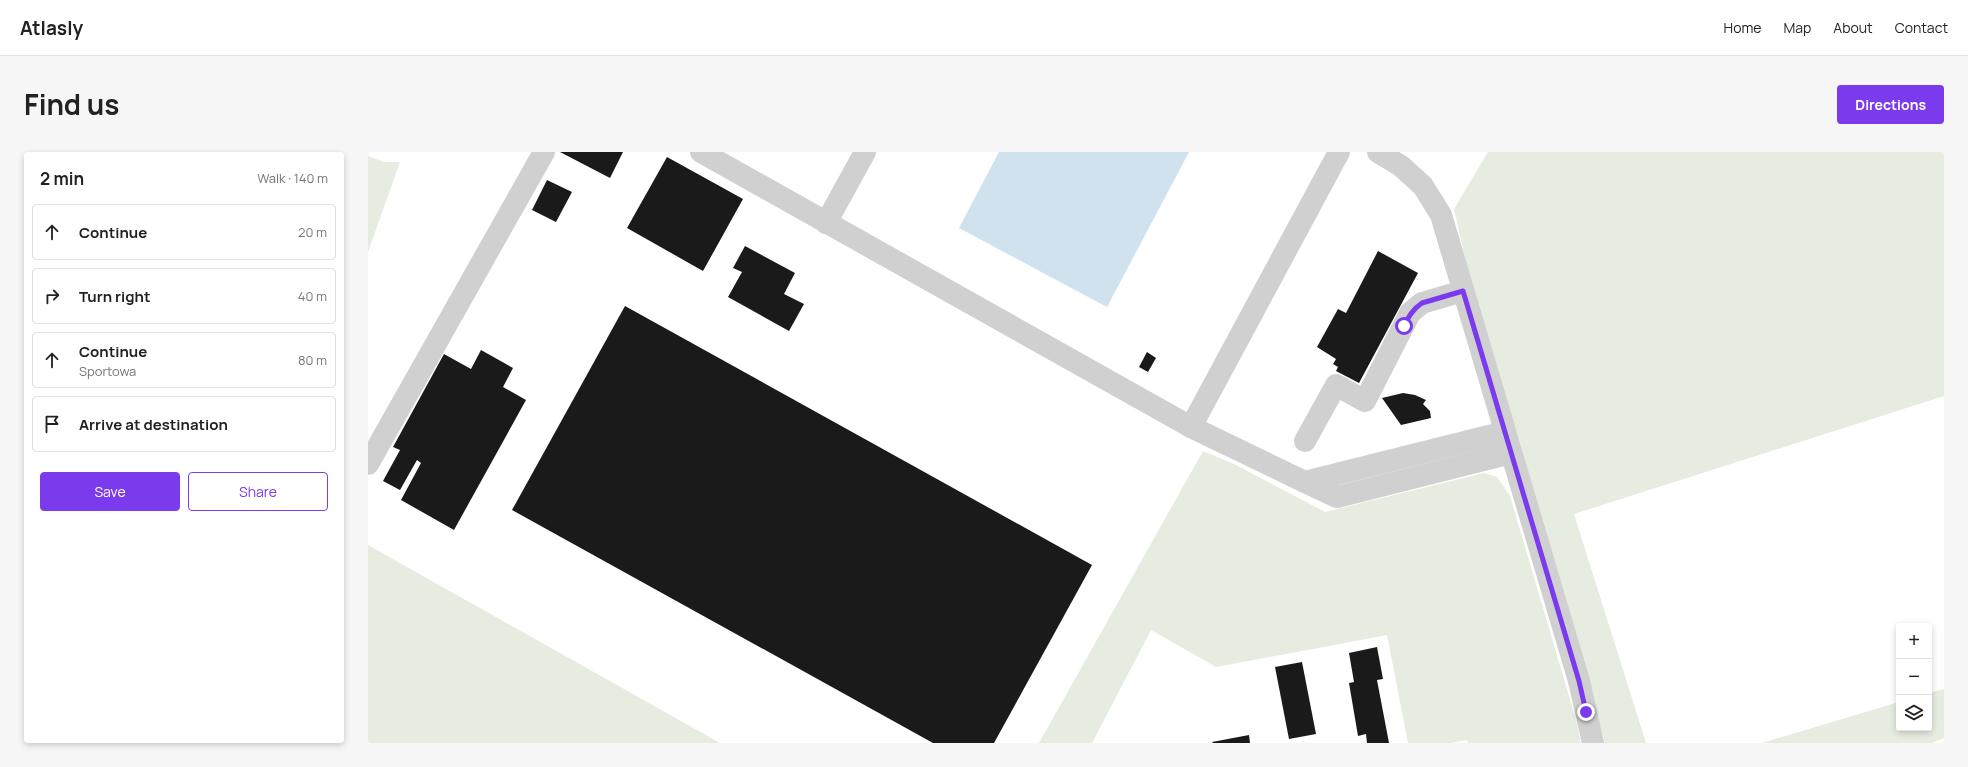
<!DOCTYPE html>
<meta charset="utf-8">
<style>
:root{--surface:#fff;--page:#f6f6f6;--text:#222;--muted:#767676;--line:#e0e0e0;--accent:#7c3aed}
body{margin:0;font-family:Manrope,sans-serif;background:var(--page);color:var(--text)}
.controls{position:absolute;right:12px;bottom:12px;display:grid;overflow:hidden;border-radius:4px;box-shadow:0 2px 6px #0003}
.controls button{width:36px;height:36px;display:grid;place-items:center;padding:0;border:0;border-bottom:1px solid var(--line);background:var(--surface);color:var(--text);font:20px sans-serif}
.stop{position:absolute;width:12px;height:12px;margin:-9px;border:3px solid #7c3aed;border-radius:50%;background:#fff}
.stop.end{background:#7c3aed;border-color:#fff;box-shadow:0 1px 4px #0008}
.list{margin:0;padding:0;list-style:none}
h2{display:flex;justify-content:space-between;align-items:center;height:52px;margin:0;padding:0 16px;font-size:17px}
h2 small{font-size:13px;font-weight:400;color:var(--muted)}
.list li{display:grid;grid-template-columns:26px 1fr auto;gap:12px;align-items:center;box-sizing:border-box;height:56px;margin:0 8px 8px;padding:0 8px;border:1px solid var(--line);border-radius:4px}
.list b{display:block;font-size:15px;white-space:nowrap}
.list p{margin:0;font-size:13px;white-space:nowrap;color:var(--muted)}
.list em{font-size:13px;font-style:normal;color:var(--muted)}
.actions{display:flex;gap:8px;padding:12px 16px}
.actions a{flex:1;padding:9px 0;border:1px solid var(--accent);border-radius:4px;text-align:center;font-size:14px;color:var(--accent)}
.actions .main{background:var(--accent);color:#fff}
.icon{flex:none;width:22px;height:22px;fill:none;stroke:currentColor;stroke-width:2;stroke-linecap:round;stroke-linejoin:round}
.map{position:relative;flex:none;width:1576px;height:591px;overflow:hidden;border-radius:4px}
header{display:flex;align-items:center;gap:24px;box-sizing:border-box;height:56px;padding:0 20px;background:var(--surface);border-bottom:1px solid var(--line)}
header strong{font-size:19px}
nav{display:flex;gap:22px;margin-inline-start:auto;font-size:14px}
.intro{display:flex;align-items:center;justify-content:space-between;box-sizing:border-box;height:96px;padding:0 24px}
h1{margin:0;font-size:28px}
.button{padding:10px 18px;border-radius:4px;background:var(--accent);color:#fff;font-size:14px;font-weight:700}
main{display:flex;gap:24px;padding:0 24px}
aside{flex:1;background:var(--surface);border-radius:4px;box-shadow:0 2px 6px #0003}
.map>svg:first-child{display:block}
</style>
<header>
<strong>Atlasly</strong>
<nav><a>Home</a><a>Map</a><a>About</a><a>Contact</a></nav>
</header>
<div class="intro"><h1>Find us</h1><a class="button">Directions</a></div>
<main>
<aside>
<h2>2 min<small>Walk · 140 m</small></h2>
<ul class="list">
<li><svg class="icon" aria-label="ahead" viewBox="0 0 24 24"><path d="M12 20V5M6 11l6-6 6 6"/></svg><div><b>Continue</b></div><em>20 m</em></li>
<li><svg class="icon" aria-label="right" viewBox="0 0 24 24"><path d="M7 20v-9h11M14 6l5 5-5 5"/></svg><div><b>Turn right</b></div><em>40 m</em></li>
<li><svg class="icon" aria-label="ahead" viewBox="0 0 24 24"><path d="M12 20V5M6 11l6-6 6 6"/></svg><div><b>Continue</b><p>Sportowa</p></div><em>80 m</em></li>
<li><svg class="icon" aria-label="arrive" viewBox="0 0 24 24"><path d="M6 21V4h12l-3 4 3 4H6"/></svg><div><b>Arrive at destination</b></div></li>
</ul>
<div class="actions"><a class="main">Save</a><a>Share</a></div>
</aside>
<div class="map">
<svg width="1576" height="591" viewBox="0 0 1576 591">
<rect width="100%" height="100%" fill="#fff"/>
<g fill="#e6ecdf">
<polygon points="1120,0 1576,0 1576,244 1206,362 1278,591 1237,591 1148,277 1137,280 1086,57"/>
<polygon points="0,4 16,10 32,10 0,100"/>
<polygon points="835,299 866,312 957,360 1116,321 1129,325 1142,344 1208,568 1213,591 1100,591 1099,588 1083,591 1040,591 1019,483 848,515 783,478 724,591 671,591"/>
<polygon points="0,393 352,591 0,591"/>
<polygon points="1576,537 1576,586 1563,591 1394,591 1531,550 1531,576 1561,576 1561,541"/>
</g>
<polygon fill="#cfe2ee" points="631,0 821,0 739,155 591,76"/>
<g fill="#1a1a1a">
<polygon points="192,0 255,0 242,26"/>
<polygon points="299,5 375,47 335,119 259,76"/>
<polygon points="179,28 204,40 188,70 164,58"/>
<polygon points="377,94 427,121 416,142 436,152 421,179 360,145 374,120 365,116"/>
<polygon points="1010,99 1050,121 991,231 968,219 970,215 965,212 968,207 949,195 970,157 978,161"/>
<polygon points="257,154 724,413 626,591 565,591 144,358"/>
<polygon points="113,198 145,216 135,235 158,248 86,378 33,348 53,311 49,308 32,338 15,329 32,298 25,295 76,202 103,217"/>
<polygon points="779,200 788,206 780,220 771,215"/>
<polygon points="1035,241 1047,243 1058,248 1055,252 1062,259 1063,266 1033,273 1014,246"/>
<polygon points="1009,495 1015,527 1009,528 1021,591 999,591 998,582 990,584 981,531 986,530 981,501"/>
<polygon points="934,510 948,582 921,587 907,515"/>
<polygon points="881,583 882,591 845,591 844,590"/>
</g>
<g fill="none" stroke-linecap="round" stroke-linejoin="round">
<g stroke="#d0d0d0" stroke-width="22">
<polyline points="333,0 823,275 937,330 1137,280"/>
<polyline points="1010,0 1033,14 1055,34 1073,63 1211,529 1225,591"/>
<polyline points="458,71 497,0"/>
<polyline points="823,275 971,0"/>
<polyline points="937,289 968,233 997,249 1042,161 1054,151 1095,139"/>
<polyline points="0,312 176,0"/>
<polyline points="937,330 969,345 1143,301"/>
</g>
</g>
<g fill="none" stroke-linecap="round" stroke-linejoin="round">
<path stroke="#7c3aed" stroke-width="5" d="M1036,174C1041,164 1045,157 1054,151L1095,139L1211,529L1218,560"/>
</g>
</svg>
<div class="controls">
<button>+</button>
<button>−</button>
<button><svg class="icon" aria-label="layers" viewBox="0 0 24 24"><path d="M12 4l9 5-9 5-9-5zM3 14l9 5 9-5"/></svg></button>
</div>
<div class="stop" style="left:1036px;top:174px"></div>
<div class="stop end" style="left:1218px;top:560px"></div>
</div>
</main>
